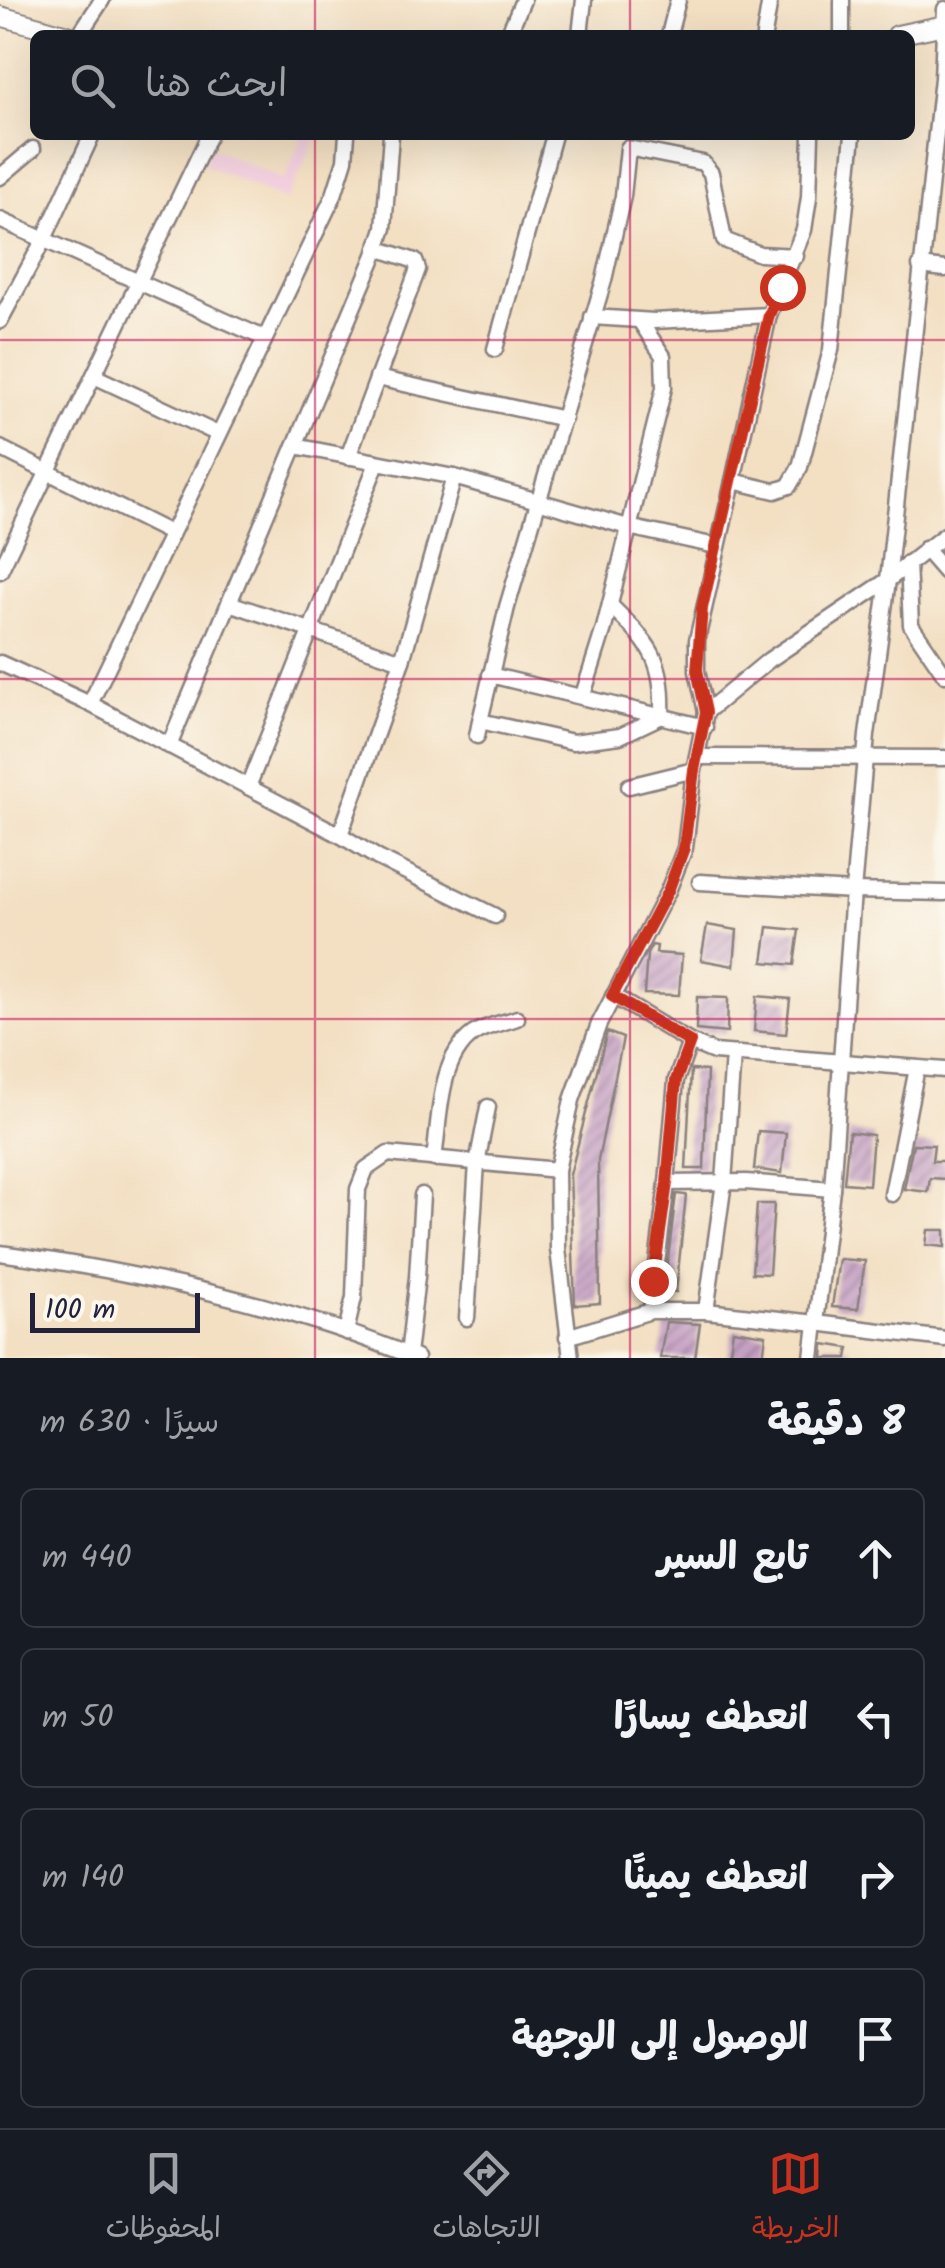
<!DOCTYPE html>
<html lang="ar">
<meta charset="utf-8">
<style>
:root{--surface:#171b24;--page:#242831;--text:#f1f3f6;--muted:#9ea1a6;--line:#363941;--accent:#c8321e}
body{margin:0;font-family:Kalam,"Playpen Sans Arabic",sans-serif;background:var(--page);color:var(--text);direction:rtl}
.scale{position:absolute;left:30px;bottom:25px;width:170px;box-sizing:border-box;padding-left:10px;border:5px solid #22223b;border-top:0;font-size:28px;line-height:35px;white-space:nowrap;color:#22223b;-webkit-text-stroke:8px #fbf7ec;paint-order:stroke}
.stop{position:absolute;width:30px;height:30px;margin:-22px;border:8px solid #c8321e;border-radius:50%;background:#fff}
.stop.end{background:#c8321e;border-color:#fff;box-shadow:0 2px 10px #0008}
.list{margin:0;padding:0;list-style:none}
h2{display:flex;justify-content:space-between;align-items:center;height:130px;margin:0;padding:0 40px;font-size:42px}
h2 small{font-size:32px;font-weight:400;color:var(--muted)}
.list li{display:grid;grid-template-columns:65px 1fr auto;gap:30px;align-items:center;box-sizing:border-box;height:140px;margin:0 20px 20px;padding:0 20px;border:2px solid var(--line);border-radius:15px}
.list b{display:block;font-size:38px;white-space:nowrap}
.list em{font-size:32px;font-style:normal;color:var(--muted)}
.icon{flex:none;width:55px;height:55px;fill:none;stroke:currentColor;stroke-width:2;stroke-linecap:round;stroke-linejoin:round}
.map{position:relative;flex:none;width:945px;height:1358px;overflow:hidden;direction:ltr}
.search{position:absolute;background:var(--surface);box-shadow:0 10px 40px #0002;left:30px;right:30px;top:30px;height:110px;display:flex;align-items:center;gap:25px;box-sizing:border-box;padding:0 35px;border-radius:15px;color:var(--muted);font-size:38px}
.sheet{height:770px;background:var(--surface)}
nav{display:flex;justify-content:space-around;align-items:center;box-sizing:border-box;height:140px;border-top:2px solid var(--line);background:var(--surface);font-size:28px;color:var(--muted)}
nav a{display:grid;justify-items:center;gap:5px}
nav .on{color:var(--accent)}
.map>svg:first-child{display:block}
</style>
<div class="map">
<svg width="945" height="1358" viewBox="0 0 945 1358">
<defs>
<pattern id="building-hatch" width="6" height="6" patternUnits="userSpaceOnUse" patternTransform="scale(2.5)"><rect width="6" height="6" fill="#c6a1c4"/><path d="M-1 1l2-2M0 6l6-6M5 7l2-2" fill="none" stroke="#a083a0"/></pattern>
</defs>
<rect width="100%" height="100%" fill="#fbf7ec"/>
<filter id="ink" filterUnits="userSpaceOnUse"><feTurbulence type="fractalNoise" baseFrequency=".01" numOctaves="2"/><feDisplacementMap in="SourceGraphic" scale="20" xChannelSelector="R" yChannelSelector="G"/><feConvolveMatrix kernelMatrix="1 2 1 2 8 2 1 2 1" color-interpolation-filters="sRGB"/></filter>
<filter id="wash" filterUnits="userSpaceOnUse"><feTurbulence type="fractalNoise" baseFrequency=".0048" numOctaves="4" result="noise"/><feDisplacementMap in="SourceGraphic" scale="40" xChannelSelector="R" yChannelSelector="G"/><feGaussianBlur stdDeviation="2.25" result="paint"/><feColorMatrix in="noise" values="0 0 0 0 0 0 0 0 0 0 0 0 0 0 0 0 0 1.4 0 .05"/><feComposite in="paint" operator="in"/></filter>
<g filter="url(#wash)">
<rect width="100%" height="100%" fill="#f3dfc2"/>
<polygon fill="#f3cfdf" points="303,135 318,135 286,201 203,164 210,147 284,180"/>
<g id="blocks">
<g fill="url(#building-hatch)">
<polygon points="707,925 737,930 734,966 701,960"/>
<polygon points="768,927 799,930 794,965 763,962"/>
<polygon points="652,945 657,946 656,953 682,955 679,995 644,994 647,954"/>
<polygon points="757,996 790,999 786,1034 754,1031"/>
<polygon points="697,997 728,998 727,1033 696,1030"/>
<polygon points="607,1032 623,1038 598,1160 600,1303 575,1305 570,1175"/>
<polygon points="691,1070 707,1071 704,1169 686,1169"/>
<polygon points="758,1131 786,1133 782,1173 754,1169"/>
<polygon points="849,1132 873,1135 869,1185 844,1183"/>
<polygon points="913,1144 934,1145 932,1161 945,1161 945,1179 930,1178 928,1192 904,1189"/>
<polygon points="676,1194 686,1195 676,1292 664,1291"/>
<polygon points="757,1204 774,1204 769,1274 752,1273"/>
<polygon points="928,1230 945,1230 945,1247 926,1245"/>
<polygon points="839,1259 865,1261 858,1309 832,1307"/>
<polygon points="666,1322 700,1324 695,1358 660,1358"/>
<polygon points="733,1330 766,1335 763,1358 729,1358"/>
<polygon points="824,1344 849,1348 847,1358 823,1358"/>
</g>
</g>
</g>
<g filter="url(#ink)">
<use href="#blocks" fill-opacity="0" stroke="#8a807e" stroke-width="2.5"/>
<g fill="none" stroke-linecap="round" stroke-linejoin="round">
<g stroke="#8a807e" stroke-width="19">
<g id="minor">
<polyline points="842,0 842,35"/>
<polyline points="945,9 942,78 888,580 867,735 853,891 945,893"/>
<polyline points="79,35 102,0"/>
<polyline points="508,35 523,0"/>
<polyline points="580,35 584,0"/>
<polyline points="669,35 678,0"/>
<polyline points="764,35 770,0"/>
<polyline points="811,135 809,197 804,230 769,315 733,481 775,491 789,486 800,467 831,350 853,135"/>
<polyline points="0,177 33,149"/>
<polyline points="0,220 264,338"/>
<polyline points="920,266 945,269"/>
<polyline points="592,317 654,321 769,315"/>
<polyline points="0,321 44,239 92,135"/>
<polyline points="495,349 554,135"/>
<polyline points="94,376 218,434"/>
<polyline points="377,378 564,419"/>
<polyline points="295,446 454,477 628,527 716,546"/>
<polyline points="0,448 170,533"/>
<polyline points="348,457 418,269 415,261 377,248"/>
<polyline points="925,549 945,572"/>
<polyline points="908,563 911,625 945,675"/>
<polyline points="0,571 209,135"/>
<polyline points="229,603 402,661"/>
<path d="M610,605C650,644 664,658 662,716L620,736L573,742L480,721L507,607L604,280L623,196L628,148L703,163L711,173L724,240L760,254L796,256"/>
<polyline points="0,663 90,704 340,835 378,858 495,916"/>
<polyline points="490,675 705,727"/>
<polyline points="583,695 604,628 664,388 663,356 640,321"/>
<polyline points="90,704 334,195 345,160 347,135"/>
<polyline points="706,712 769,660 888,580 945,535"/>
<polyline points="477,736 480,721"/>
<polyline points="169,746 375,255 384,228 391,135"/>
<polyline points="697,757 945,758"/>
<polyline points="629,786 694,770"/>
<polyline points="248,787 377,463"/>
<polyline points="340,835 402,661 454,477"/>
<polyline points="613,996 690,1042 714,1052 945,1070"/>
<path d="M434,1159C440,1120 438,1059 473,1034C484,1026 504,1023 517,1018"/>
<polyline points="667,1183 676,1080 690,1042"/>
<polyline points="892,1194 917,1068"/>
<path d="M0,1253C138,1272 287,1305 416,1358"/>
<polyline points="651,1311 667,1183 746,1182 832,1189"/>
<polyline points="706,1311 724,1182 733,1055"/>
<polyline points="467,1318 477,1163 488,1107"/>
<polyline points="346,1332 354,1297 358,1189 366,1169 388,1154 557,1170"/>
<polyline points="567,1337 651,1311 706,1311 816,1323 832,1189 853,891 700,882"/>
<polyline points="408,1355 417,1277 422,1195"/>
<polyline points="571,1358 558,1249 557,1170 572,1100 599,1024 668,891 685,848 694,770 706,712 697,671 697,640 733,481"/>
<polyline points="812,1358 816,1323 945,1339"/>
</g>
</g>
<g stroke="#8a807e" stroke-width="22">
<g id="major">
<polyline points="0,16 68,35"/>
<polyline points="897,35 945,25"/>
</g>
</g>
<use href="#minor" stroke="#fff" stroke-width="14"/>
<use href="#major" stroke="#fff" stroke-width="18"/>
</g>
</g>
<g fill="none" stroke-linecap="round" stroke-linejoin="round" filter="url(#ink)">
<polyline stroke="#c8321e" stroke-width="12" points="653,1281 667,1183 676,1080 690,1042 612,996 668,891 684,848 694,770 706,712 697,670 702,608 769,315 782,287"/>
</g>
<path fill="none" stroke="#c2185b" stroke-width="2.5" stroke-opacity="0.55" d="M315,0V35M630,0V35M315,135V1358M630,135V1358M0,340H945M0,679H945M0,1019H945"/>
</svg>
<div class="scale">100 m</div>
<div class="stop" style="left:782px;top:287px"></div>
<div class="stop end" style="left:653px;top:1281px"></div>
<div class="search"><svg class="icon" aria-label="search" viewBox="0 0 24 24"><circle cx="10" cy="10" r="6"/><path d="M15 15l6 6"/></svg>ابحث هنا</div>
</div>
<section class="sheet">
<h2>8 دقيقة<small>سيرًا · 630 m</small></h2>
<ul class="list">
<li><svg class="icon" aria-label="ahead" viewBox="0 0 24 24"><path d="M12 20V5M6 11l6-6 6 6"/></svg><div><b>تابع السير</b></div><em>440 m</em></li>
<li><svg class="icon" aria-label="left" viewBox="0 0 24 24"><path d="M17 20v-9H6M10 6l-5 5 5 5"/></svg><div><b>انعطف يسارًا</b></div><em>50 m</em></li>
<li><svg class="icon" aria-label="right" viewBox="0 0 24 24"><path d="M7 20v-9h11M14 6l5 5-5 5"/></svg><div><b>انعطف يمينًا</b></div><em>140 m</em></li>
<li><svg class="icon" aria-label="arrive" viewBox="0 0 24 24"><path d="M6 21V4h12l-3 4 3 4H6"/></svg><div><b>الوصول إلى الوجهة</b></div></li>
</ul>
</section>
<nav>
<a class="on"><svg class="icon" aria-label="map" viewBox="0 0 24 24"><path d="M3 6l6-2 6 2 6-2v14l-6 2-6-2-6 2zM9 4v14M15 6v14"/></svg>الخريطة</a>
<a><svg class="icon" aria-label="directions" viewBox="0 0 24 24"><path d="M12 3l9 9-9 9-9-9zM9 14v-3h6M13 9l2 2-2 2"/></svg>الاتجاهات</a>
<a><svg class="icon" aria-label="saved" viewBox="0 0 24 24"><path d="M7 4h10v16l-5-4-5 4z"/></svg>المحفوظات</a>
</nav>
